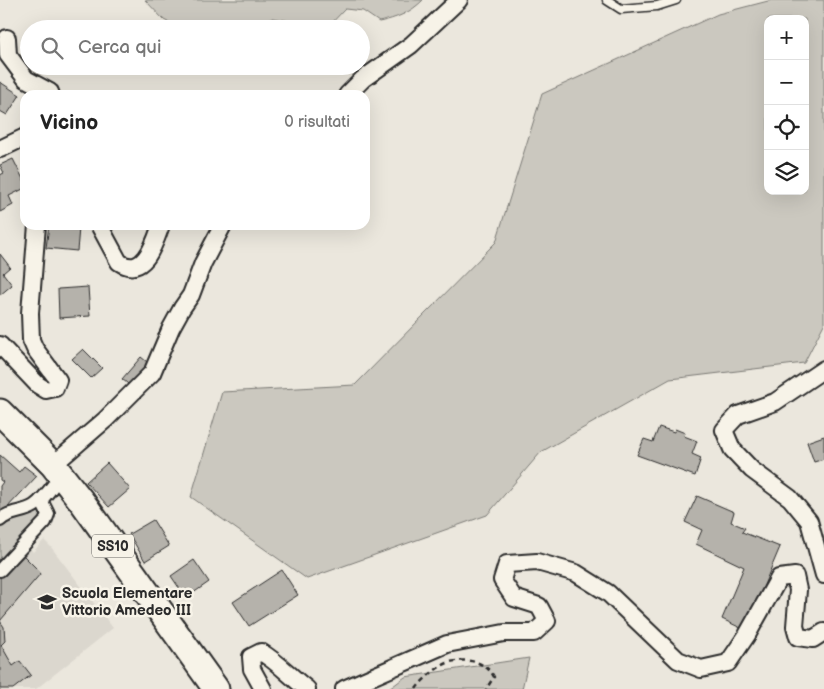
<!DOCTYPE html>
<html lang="it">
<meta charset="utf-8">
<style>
:root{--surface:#fff;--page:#f6f6f6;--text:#222;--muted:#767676;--line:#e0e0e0}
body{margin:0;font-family:"Balsamiq Sans",sans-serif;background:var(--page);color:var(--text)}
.controls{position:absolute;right:15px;top:15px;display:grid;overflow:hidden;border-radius:10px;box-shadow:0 5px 20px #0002}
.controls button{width:45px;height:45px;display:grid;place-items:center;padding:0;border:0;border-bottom:1px solid var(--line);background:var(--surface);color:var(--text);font:25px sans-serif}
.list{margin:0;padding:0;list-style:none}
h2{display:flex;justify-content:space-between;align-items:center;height:65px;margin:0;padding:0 20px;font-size:21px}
h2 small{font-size:16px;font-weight:400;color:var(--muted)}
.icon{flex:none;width:28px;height:28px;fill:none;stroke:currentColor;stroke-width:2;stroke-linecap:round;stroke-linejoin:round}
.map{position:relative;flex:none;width:824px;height:689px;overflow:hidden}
.search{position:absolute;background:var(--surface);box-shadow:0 5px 20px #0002;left:20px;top:20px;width:350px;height:55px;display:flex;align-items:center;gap:12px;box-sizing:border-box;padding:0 18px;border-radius:28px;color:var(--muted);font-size:19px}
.panel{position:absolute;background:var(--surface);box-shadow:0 5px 20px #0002;left:20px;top:90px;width:350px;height:140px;border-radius:15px}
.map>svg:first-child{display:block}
</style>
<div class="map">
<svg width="824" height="689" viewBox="0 0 824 689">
<rect width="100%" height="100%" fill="#ebe7dd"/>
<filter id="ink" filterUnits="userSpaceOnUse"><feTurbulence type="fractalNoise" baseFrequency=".02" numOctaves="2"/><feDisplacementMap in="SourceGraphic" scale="10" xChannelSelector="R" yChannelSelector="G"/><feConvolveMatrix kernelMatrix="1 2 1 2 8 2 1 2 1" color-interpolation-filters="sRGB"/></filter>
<g filter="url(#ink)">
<polygon fill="#dbd7ce" points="44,540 51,547 113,628 36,689 0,689 0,577 28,546 33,552"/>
<g fill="#cbc8bf" stroke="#7b7a75" fill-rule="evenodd">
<path d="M145,0H423C410,13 397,18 379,22L363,11L345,9L326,29H297L291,21L272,18L259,29H181L164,20Z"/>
<path d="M772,0H824V324L804,363L670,379L541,452L487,515L307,579L191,497L222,392L355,385L496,242L542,94L718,14ZM768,19H805V191H768Z"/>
<polygon points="36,510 40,513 42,516 0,567 0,527 4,522"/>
<polygon points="529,658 522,689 389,689 405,677"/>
</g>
<g fill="#b5b2ab" stroke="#2b2b2b">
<polygon points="0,82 20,95 7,115 0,111"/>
<polygon points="13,159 25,183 25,188 9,196 13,205 0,212 0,175 4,173 0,165"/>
<polygon points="49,225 71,225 71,227 79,228 77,251 46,248"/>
<polygon points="0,254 10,267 3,273 12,285 0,295"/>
<polygon points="88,287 90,316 59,318 58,289"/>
<polygon points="83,349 102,368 91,378 72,359"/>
<polygon points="141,357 152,366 133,388 122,379"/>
<polygon points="659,427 674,432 675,429 685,433 684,436 697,441 692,454 701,458 695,476 637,455 644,439 653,442"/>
<polygon points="824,436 824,459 814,462 807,442"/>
<polygon points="0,455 19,472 24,466 37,476 4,511 0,508 0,486 3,482 0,480"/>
<polygon points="107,463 130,489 109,507 86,482"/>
<polygon points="697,496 734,512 731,522 745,528 742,532 780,547 745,630 722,619 744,567 696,544 702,530 685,522"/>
<polygon points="153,520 169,546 145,561 129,534"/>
<polygon points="21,553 41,573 0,621 0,577"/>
<polygon points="194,560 209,582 186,598 171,576"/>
<polygon points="282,570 298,595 249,626 233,602"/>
<polygon points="0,621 4,627 5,641 1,645 13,666 20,661 31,675 13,689 0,689"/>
</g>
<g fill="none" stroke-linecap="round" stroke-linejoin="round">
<g stroke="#2b2b2b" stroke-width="11">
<polyline id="service" points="607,0 621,9 657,6 676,0"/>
</g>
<g stroke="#2b2b2b" stroke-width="16">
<g id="pedestrian">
<path d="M0,520C9,511 23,513 34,506C45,499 53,485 61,475"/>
<polyline points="0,570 45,522 48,514 41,500"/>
</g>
</g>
<g stroke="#2b2b2b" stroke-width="20">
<g id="minor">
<polyline points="7,38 8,55 26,79 50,92 51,95"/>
<polyline points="347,95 363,79 411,45 459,0"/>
<polyline points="0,149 25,137"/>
<path d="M99,225L119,262C144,279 155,242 161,225"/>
<polyline points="0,345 38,385 46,390 55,388 58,380 35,349 31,340 30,313 37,225"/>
<polyline points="824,369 775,402 738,415 724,430 732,449 752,470 790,498 809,521 824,575"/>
<polyline points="53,465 105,420 152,373 171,328 182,308 191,295 203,263 223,225"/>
<path d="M263,689L252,669L251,657L261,652C278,662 291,677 307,689"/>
<polyline points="344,689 447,644 504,633 534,633 547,621 539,606 514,598 502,580 507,564 537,562 576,573 608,593 678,660 701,669 728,663 747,635 779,578 795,576 798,590 795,626 798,637 813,639 824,632"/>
</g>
</g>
<g stroke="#2b2b2b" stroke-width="29">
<polyline id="primary" points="0,412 53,465 83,503 216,689"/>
</g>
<path stroke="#2b2b2b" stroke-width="2.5" stroke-dasharray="5 4" stroke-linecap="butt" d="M416,689C423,679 438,666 450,662C467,658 486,661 494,677L486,689"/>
<use href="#service" stroke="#f7f3e8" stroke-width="8"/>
<use href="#pedestrian" stroke="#f7f3e8" stroke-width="12"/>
<use href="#minor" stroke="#f7f3e8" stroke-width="16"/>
<use href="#primary" stroke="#f7f3e8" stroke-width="25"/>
</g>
</g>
<defs>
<g id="school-bare" transform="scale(1.5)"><path d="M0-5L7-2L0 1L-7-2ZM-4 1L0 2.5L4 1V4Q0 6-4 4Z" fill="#2b2b2b" stroke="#f7f3e8" stroke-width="2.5" paint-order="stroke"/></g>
</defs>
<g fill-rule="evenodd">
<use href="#school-bare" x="47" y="602"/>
</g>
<g text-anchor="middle" stroke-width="5" stroke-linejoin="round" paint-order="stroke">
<rect fill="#f7f3e8" stroke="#686764" stroke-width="1" x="92" y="534.5" width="42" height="23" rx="4"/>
<g font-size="14" font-weight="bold" fill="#2b2b2b">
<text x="113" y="551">SS10</text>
</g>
<g font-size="15" font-weight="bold" fill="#2b2b2b" stroke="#f7f3e8" text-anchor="start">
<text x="62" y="598">Scuola Elementare<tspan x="62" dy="17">Vittorio Amedeo III</tspan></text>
</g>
</g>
</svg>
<div class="controls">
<button>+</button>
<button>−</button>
<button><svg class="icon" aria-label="locate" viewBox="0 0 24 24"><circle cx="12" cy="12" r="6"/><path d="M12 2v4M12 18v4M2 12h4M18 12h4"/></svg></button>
<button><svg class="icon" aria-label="layers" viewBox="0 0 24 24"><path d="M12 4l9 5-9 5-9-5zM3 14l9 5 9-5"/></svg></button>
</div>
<div class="search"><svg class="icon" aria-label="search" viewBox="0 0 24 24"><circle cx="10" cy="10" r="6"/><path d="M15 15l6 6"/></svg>Cerca qui</div>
<section class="panel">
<h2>Vicino<small>0 risultati</small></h2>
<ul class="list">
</ul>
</section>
</div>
